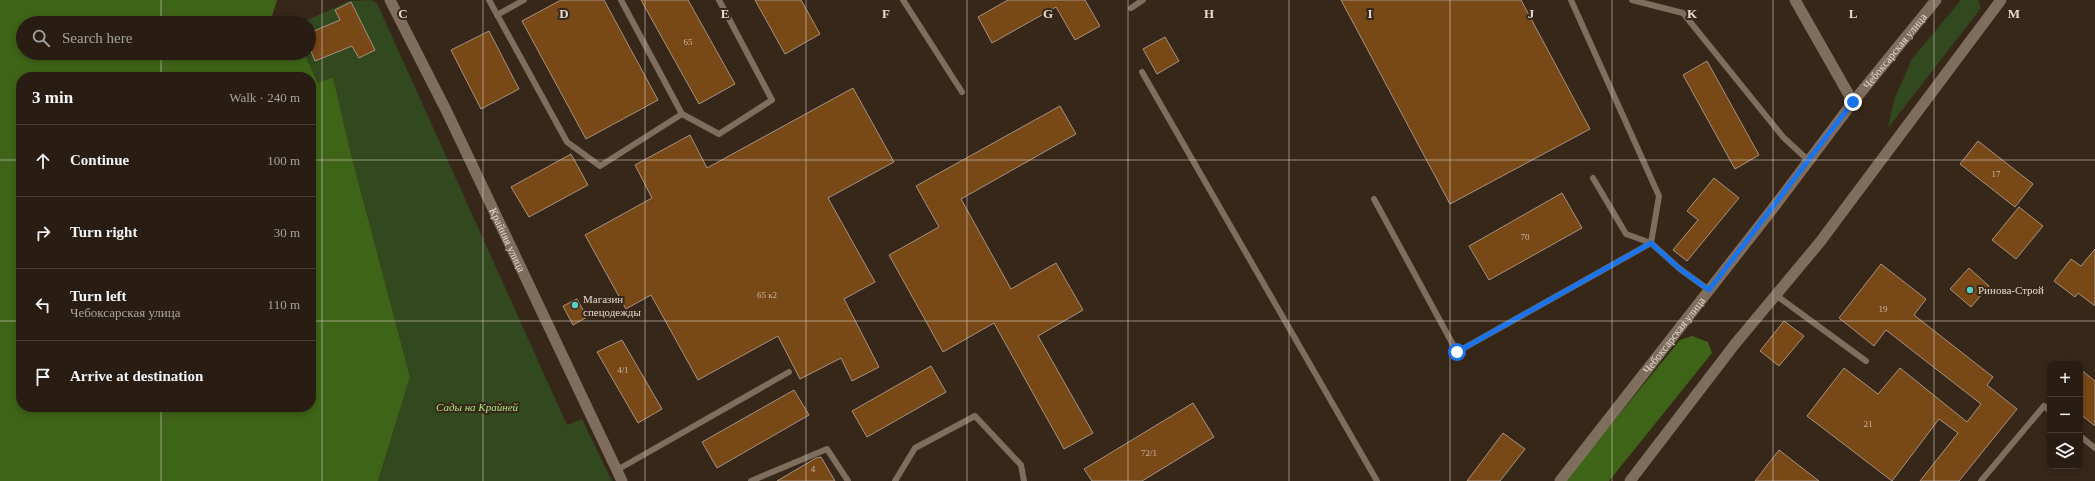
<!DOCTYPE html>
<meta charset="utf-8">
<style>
:root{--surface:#291d13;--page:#352a21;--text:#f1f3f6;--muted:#a5a2a0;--line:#453b33}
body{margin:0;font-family:Georgia,serif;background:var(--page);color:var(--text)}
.controls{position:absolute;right:12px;bottom:12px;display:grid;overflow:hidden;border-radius:8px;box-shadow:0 2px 6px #0003}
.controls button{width:36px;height:36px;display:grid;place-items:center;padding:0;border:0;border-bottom:1px solid var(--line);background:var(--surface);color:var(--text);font:20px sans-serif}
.stop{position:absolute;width:12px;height:12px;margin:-9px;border:3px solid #1a73e8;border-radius:50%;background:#fff}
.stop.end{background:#1a73e8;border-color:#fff;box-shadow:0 1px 4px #0008}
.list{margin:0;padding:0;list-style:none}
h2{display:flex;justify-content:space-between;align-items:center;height:52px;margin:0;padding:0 16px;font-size:17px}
h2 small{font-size:13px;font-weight:400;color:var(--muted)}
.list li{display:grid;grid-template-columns:26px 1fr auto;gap:12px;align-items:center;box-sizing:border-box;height:72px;padding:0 16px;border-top:1px solid var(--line)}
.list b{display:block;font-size:15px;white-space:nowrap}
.list p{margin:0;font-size:13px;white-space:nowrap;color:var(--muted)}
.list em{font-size:13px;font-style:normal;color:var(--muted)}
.icon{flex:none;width:22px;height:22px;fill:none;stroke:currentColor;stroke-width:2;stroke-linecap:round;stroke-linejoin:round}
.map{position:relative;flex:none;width:2095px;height:481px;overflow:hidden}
.search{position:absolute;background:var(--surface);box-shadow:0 2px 6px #0003;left:16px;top:16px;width:300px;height:44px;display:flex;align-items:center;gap:10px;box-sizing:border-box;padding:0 14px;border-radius:22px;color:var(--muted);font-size:15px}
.panel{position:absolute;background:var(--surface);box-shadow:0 2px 6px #0003;left:16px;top:72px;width:300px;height:340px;border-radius:16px}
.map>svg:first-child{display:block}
</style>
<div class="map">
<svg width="2095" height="481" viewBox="0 0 2095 481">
<rect width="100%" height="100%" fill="#372719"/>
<g fill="#32481e">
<polygon points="371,0 377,3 567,425 582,419 612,481 378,481 410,377 352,158 333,77 318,83 305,55 261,55 262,53 309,53 309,23 301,23 349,1"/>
<polygon points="1961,0 1978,0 1981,8 1888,128 1894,100 1912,59"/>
</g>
<g fill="#3e6417" fill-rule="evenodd">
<path d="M0,0H277L270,23H23V53L305,55L318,83L333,77L352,158L410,377L378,481H0ZM21,77H311V407H21Z"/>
<polygon points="1692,336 1708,342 1712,353 1609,481 1565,481 1680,340"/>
</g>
<g fill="#784816" stroke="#a69282">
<polygon points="561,0 604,0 658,100 586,139 522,21"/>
<polygon points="641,0 688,0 735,84 699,104"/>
<polygon points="755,0 801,0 820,34 785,54"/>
<polygon points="1008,0 1085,0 1100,26 1075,40 1056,7 992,43 978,17"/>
<polygon points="1341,0 1521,0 1590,129 1450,204"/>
<polygon points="351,2 375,50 359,58 352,46 315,61 309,46 309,33 340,20 335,10"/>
<polygon points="489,31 519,89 481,109 451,50"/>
<polygon points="1165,37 1179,61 1157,74 1143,49"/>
<polygon points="1707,61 1759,155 1735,169 1683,75"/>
<polygon points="853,88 894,162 828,198 875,282 844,299 879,367 852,381 841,358 800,379 778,336 698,380 651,295 626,309 585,235 652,198 635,165 690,135 707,168"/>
<polygon points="1060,106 1076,134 961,199 1011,289 1056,263 1083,310 1038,336 1093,433 1064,449 994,323 943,352 889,255 939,227 916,186"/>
<polygon points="1978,141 2033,184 2015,207 1960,164"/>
<polygon points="571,154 588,185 529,217 511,187"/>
<polygon points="1714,178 1739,198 1687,261 1673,250 1698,220 1687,211"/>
<polygon points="1562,193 1582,228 1489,280 1469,246"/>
<polygon points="2019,207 2043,226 2016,259 1992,240"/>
<polygon points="2095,249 2095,306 2078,293 2075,297 2054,281 2071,259 2081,266"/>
<polygon points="1881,264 1926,299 1914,315 1993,377 1987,385 2017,409 1959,481 1920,481 1958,433 1939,419 1892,481 1807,416 1844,368 1878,394 1900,368 1967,422 1981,404 1886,330 1874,346 1839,318"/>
<polygon points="1969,268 1989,286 1971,307 1950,289"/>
<polygon points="577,299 587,317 573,325 563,306"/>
<polygon points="1784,321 1804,336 1779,366 1760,351"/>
<polygon points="622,340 662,409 638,423 597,352"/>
<polygon points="931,366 946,392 867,437 852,411"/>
<polygon points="2080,369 2095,381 2095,426 2080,414"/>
<polygon points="794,390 809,415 717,468 702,442"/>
<polygon points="1193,403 1214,437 1142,481 1092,481 1084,469"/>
<polygon points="1503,433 1525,449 1500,481 1467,481"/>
<polygon points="1779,450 1819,481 1755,481"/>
<polygon points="821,457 835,481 777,481 816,458"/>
</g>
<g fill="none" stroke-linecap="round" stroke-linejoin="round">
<g stroke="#7f6d5d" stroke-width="6">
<polyline points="489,0 567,142 600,166 682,114"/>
<polyline points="621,0 682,114 719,134 772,100 719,0"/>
<polyline points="903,0 962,92"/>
<polyline points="1632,0 1683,13 1783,137 1809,161"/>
<polyline points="1131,8 1143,0"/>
<polyline points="497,15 524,0"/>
<polyline points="1142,72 1377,481"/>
<polyline points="1593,178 1626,234 1651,243 1680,269 1709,290"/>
<polyline points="1374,199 1457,352 1651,243 1659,196 1571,0"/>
<polyline points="1777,296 1866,361"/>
<polyline points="2080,436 2095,448"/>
<polyline points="617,470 789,372"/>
<polyline points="751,481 827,449 848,481"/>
<polyline points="895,481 915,448 975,416 1021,465 1024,481"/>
<polyline points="1981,481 2044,406 2050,411"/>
</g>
<g stroke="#7f6d5d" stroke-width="11">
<path id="s1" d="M390,0L447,112L622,481"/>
<polyline points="1795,0 1853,102"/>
<path id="s2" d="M1560,481L1774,207L1853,102L1936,0"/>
<polyline points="1630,481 1735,344 1820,242 2001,0"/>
</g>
</g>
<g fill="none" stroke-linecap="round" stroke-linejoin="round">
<polyline stroke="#1a73e8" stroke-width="5" points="1457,352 1651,243 1680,269 1709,290 1853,102"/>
</g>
<path fill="none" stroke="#e5dad1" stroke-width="1" stroke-opacity="0.55" d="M161,0V23M322,0V481M483,0V481M645,0V481M806,0V481M967,0V481M1128,0V481M1289,0V481M1450,0V481M1612,0V481M1773,0V481M1934,0V481M161,53V77M0,160H21M311,160H2095M0,321H21M311,321H2095M161,407V481"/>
<g fill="#55cec5" stroke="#372719" stroke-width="1.5">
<circle cx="1970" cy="290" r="4"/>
<circle cx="575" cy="305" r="4"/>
</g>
<g text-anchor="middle" stroke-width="4" stroke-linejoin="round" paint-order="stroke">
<g font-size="9" fill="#cab6a2">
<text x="688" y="45">65</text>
<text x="1996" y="177">17</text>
<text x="1525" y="240">70</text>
<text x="767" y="298">65 к2</text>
<text x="1883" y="312">19</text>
<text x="623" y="373">4/1</text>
<text x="1868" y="427">21</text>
<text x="1149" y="456">72/1</text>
<text x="813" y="472">4</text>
</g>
<g font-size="11" fill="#e5dad1" stroke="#372719">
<text dy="4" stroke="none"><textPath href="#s2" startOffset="545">Чебоксарская улица</textPath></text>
<text dy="4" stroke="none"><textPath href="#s1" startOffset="267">Крайняя улица</textPath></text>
<text dy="4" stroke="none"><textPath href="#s2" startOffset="185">Чебоксарская улица</textPath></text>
</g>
<g font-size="11" fill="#e5dad1" stroke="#372719" text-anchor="start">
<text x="1978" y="294">Ринова-Строй</text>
<text x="583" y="303">Магазин<tspan x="583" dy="13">спецодежды</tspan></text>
</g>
<g font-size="11" font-style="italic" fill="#ade580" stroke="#372719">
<text x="477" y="411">Сады на Крайней</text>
</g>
</g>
<g font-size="13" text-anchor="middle" font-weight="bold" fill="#e5dad1" stroke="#372719" stroke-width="4" stroke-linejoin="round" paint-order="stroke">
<text x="403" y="18">C</text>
<text x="564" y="18">D</text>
<text x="725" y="18">E</text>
<text x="886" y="18">F</text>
<text x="1048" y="18">G</text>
<text x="1209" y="18">H</text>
<text x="1370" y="18">I</text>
<text x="1531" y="18">J</text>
<text x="1692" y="18">K</text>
<text x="1853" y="18">L</text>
<text x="2014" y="18">M</text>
</g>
</svg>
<div class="controls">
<button>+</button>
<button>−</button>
<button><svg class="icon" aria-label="layers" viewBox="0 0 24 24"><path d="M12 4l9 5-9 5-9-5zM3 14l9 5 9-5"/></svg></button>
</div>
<div class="stop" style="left:1457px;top:352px"></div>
<div class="stop end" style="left:1853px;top:102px"></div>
<div class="search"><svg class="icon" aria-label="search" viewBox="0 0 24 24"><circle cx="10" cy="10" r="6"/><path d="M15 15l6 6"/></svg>Search here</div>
<section class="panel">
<h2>3 min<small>Walk · 240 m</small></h2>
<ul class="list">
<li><svg class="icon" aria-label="ahead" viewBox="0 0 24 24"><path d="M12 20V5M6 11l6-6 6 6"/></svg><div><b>Continue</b></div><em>100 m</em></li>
<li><svg class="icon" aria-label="right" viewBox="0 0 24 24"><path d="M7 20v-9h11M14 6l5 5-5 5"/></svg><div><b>Turn right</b></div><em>30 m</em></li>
<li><svg class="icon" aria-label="left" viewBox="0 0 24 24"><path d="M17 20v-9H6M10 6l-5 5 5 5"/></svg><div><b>Turn left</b><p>Чебоксарская улица</p></div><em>110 m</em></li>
<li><svg class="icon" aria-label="arrive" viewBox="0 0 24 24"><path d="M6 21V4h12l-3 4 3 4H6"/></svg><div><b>Arrive at destination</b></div></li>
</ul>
</section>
</div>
